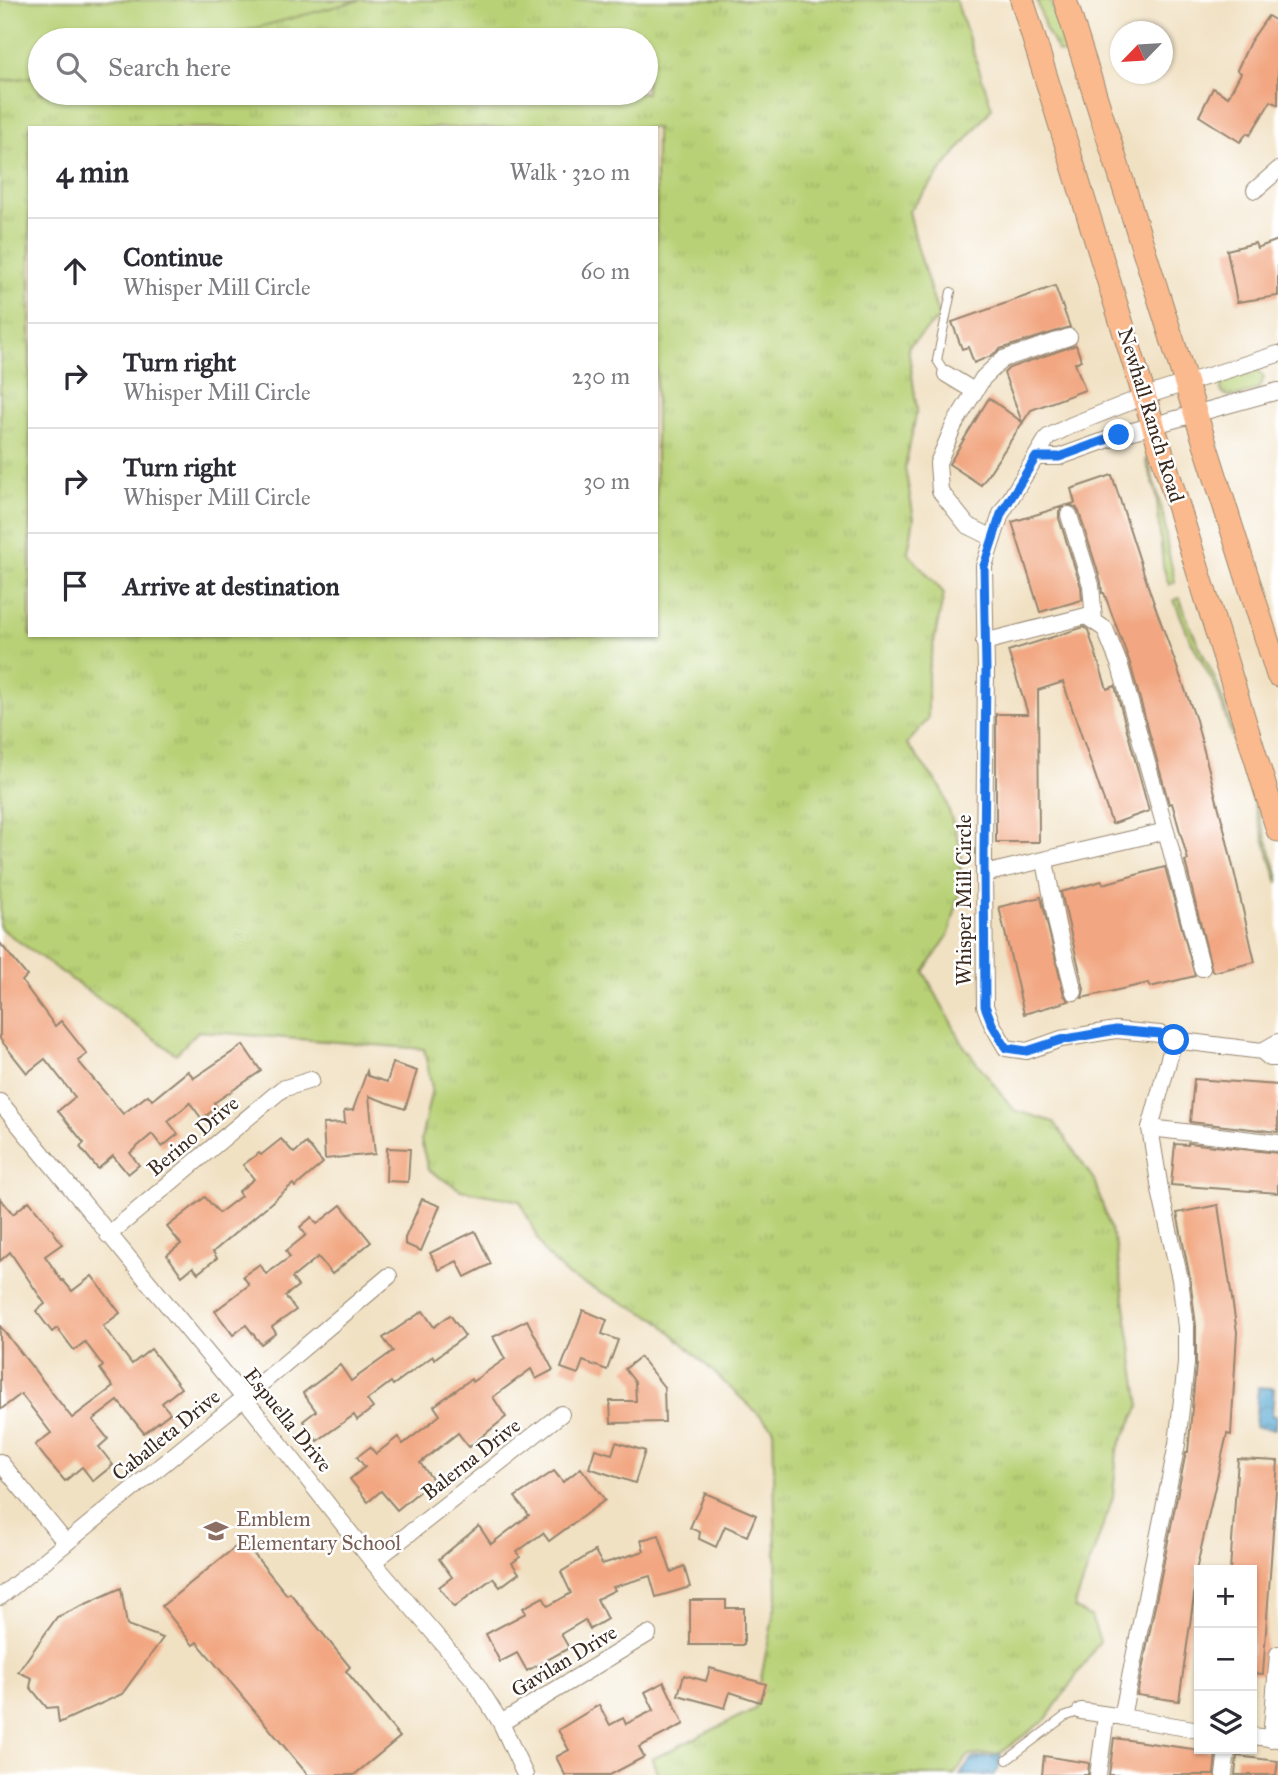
<!DOCTYPE html>
<meta charset="utf-8">
<style>
:root{--surface:#fff;--page:#f2f2f3;--text:#2b2b33;--muted:#7c7c81;--line:#e1e1e2}
body{margin:0;font-family:"IM FELL Great Primer",serif;background:var(--page);color:var(--text)}
.controls{position:absolute;right:21px;bottom:21px;display:grid;overflow:hidden;border-radius:0px;box-shadow:0 2px 5px #0004}
.controls button{width:63px;height:63px;display:grid;place-items:center;padding:0;border:0;border-bottom:2px solid var(--line);background:var(--surface);color:var(--text);font:35px sans-serif}
.compass{position:absolute;left:1110px;top:21px;width:63px;height:63px;border-radius:50%;background:var(--surface);box-shadow:0 2px 5px #0004;rotate:245deg}
.stop{position:absolute;width:21px;height:21px;margin:-16px;border:5px solid #1a73e8;border-radius:50%;background:#fff}
.stop.end{background:#1a73e8;border-color:#fff;box-shadow:0 2px 7px #0008}
.list{margin:0;padding:0;list-style:none}
h2{display:flex;justify-content:space-between;align-items:center;height:91px;margin:0;padding:0 28px;font-size:30px}
h2 small{font-size:23px;font-weight:400;color:var(--muted)}
.list li{display:grid;grid-template-columns:46px 1fr auto;gap:21px;align-items:center;box-sizing:border-box;height:105px;padding:0 28px;border-top:2px solid var(--line)}
.list b{display:block;font-size:26px;white-space:nowrap}
.list p{margin:0;font-size:23px;white-space:nowrap;color:var(--muted)}
.list em{font-size:23px;font-style:normal;color:var(--muted)}
.icon{flex:none;width:38px;height:38px;fill:none;stroke:currentColor;stroke-width:2;stroke-linecap:round;stroke-linejoin:round}
.map{position:relative;flex:none;width:1278px;height:1775px;overflow:hidden}
.search{position:absolute;background:var(--surface);box-shadow:0 2px 5px #0004;left:28px;top:28px;width:630px;height:77px;display:flex;align-items:center;gap:18px;box-sizing:border-box;padding:0 24px;border-radius:38px;color:var(--muted);font-size:26px}
.panel{position:absolute;background:var(--surface);box-shadow:0 2px 5px #0004;left:28px;top:126px;width:630px;height:511px;border-radius:0px}
.map>svg:first-child{display:block}
</style>
<div class="map">
<svg width="1278" height="1775" viewBox="0 0 1278 1775">
<defs>
<pattern id="grass-tufts" width="24" height="20" patternUnits="userSpaceOnUse" patternTransform="scale(1.75)"><rect width="24" height="20" fill="#b8d176"/><path d="M3 7l-1-3M5 7V3M7 7l1-3M15 17l-1-3M17 17v-4M19 17l1-3" fill="none" stroke="#9fb466"/></pattern>
<pattern id="water-waves" width="16" height="10" patternUnits="userSpaceOnUse" patternTransform="scale(1.75)"><rect width="16" height="10" fill="#57a7d2"/><path d="M0 5q4-4 8 0t8 0" fill="none" stroke="#4988aa"/></pattern>
</defs>
<rect width="100%" height="100%" fill="#fff"/>
<filter id="ink" filterUnits="userSpaceOnUse"><feTurbulence type="fractalNoise" baseFrequency=".0143" numOctaves="2"/><feDisplacementMap in="SourceGraphic" scale="14" xChannelSelector="R" yChannelSelector="G"/><feConvolveMatrix kernelMatrix="1 2 1 2 8 2 1 2 1" color-interpolation-filters="sRGB"/></filter>
<filter id="wash" filterUnits="userSpaceOnUse"><feTurbulence type="fractalNoise" baseFrequency=".00686" numOctaves="4" result="noise"/><feDisplacementMap in="SourceGraphic" scale="28" xChannelSelector="R" yChannelSelector="G"/><feGaussianBlur stdDeviation="1.57" result="paint"/><feColorMatrix in="noise" values="0 0 0 0 0 0 0 0 0 0 0 0 0 0 0 0 0 1.4 0 .05"/><feComposite in="paint" operator="in"/></filter>
<g filter="url(#wash)">
<rect width="100%" height="100%" fill="#f1e1c3"/>
<g fill="url(#grass-tufts)" stroke="#7a7e4a" stroke-width="2" fill-rule="evenodd">
<path d="M0,0H956L992,108L909,211L918,249L939,318L908,347L917,410L905,468L914,518L908,553L944,593L928,671V719L907,744L942,789L962,852L958,900L949,934L924,972L964,1046L1014,1110L1054,1122L1094,1180L1116,1246L1140,1406L1117,1450L1113,1497L1074,1608L1091,1617L1100,1641L1046,1719L1000,1753L968,1756L954,1775H658L652,1759L755,1709L777,1597L773,1428L657,1319L568,1276L544,1252L520,1201L461,1190L428,1170L421,1140L432,1088L424,1049L198,1031L176,1054L0,928ZM40,40H646V93H40ZM30,128H656V635H30Z"/>
<polygon points="1037,0 1050,0 1066,49 1064,53 1058,52 1045,28"/>
<path d="M1252,370L1258,371L1264,377L1260,388C1247,392 1231,403 1221,391C1220,375 1240,374 1252,370Z"/>
<polygon points="1147,457 1164,518 1167,545 1175,582 1169,585 1163,566 1156,492 1146,462"/>
<polygon points="1180,598 1189,624 1218,685 1278,875 1278,883 1217,690 1190,639 1174,600"/>
</g>
<polygon fill="#b8d176" stroke="#7a7e4a" stroke-width="2" points="0,0 360,0 211,40 40,40 40,76 0,81"/>
<g fill="url(#water-waves)" stroke="#496878" stroke-width="2">
<polygon points="1258,1387 1274,1388 1272,1416 1276,1416 1275,1429 1255,1427"/>
<polygon points="1001,1755 998,1770 994,1775 960,1775 972,1759"/>
</g>
<g id="blocks">
<g fill="#f2a782">
<polygon points="1268,16 1278,22 1278,105 1271,101 1250,135 1247,133 1240,142 1199,116 1213,88 1228,97 1241,73 1237,70 1250,42"/>
<polygon points="1278,240 1278,296 1237,302 1227,250 1255,243 1257,248"/>
<polygon points="1055,286 1070,327 1000,349 991,356 974,363 968,347 962,349 952,322"/>
<polygon points="1076,345 1081,360 1075,363 1085,390 1031,410 981,485 949,464 989,398 1022,422 1004,373 1009,368"/>
<polygon points="1112,475 1150,592 1196,720 1224,828 1255,962 1214,972 1212,971 1185,861 1188,860 1172,803 1169,804 1130,663 1104,593 1102,593 1101,582 1079,512 1076,507 1068,505 1075,503 1071,489"/>
<polygon points="1064,506 1059,512 1059,518 1081,587 1082,600 1040,612 1012,522"/>
<polygon points="1084,627 1088,630 1107,689 1115,686 1149,811 1112,824 1063,682 1038,690 1039,842 996,842 996,714 1028,714 1008,651"/>
<polygon points="1165,867 1195,976 1150,987 1149,983 1082,998 1084,989 1061,892 1102,881 1103,884"/>
<polygon points="1041,897 1064,995 1069,1001 1024,1014 999,907"/>
<polygon points="0,943 27,976 22,981 55,1026 61,1021 87,1054 78,1061 123,1114 148,1095 152,1100 188,1071 194,1078 243,1045 261,1071 214,1103 217,1107 202,1119 190,1103 168,1121 178,1134 162,1147 152,1134 130,1153 139,1165 128,1174 113,1156 98,1169 80,1147 84,1143 58,1111 75,1097 45,1059 27,1073 0,1039"/>
<polygon points="393,1063 417,1071 405,1109 369,1096 375,1154 325,1159 323,1124 345,1123 344,1111 353,1110 367,1071 368,1076 387,1082"/>
<polygon points="1194,1079 1278,1085 1278,1132 1190,1122"/>
<polygon points="281,1139 294,1153 306,1143 323,1163 295,1187 293,1184 213,1252 217,1258 198,1273 193,1267 182,1276 167,1255 181,1244 167,1227 205,1197 219,1213 241,1196 238,1192 254,1179 243,1165 259,1153 261,1155"/>
<polygon points="1188,1143 1278,1153 1278,1193 1171,1185 1175,1144 1188,1145"/>
<polygon points="387,1148 410,1149 408,1182 386,1181"/>
<polygon points="0,1198 13,1214 29,1201 53,1231 62,1244 45,1256 62,1281 63,1280 72,1291 92,1276 120,1313 103,1326 132,1364 151,1349 181,1388 162,1403 170,1413 144,1433 118,1401 93,1420 108,1439 99,1447 113,1465 93,1481 82,1467 65,1481 47,1460 35,1445 51,1433 21,1394 0,1410 0,1326 72,1418 113,1387 100,1369 103,1366 85,1342 74,1350 57,1328 52,1332 36,1311 45,1304 10,1252 0,1261"/>
<polygon points="422,1199 440,1206 421,1251 405,1244 405,1238"/>
<polygon points="341,1205 371,1242 332,1274 318,1257 292,1278 298,1286 285,1296 296,1310 272,1327 276,1333 261,1344 246,1325 233,1335 215,1311 249,1285 243,1276 260,1264 266,1274 290,1257 286,1251 306,1235 300,1227 312,1217 317,1224"/>
<polygon points="1218,1205 1237,1332 1231,1435 1227,1434 1195,1575 1197,1575 1179,1701 1137,1695 1186,1452 1188,1452 1196,1365 1196,1326 1190,1278 1177,1213"/>
<polygon points="475,1231 491,1264 465,1277 457,1261 439,1270 430,1253"/>
<polygon points="583,1310 607,1320 602,1334 618,1340 607,1370 583,1361 578,1374 561,1368"/>
<polygon points="423,1311 434,1327 450,1315 465,1336 434,1359 433,1356 393,1385 391,1382 367,1400 373,1408 357,1420 354,1415 317,1441 303,1421 316,1411 303,1393 340,1365 351,1381 393,1351 383,1338"/>
<polygon points="527,1320 553,1370 536,1379 531,1369 493,1397 506,1417 469,1447 458,1433 420,1463 433,1480 397,1510 381,1491 368,1502 350,1479 365,1467 357,1457 370,1447 376,1454 398,1437 403,1444 428,1425 440,1415 434,1406 471,1379 472,1382 505,1359 493,1337"/>
<polygon points="640,1357 664,1387 665,1422 611,1423 610,1401 636,1401 635,1382 625,1369"/>
<polygon points="616,1442 645,1451 635,1483 589,1468 595,1449 612,1454"/>
<polygon points="1238,1459 1278,1461 1263,1674 1252,1673 1252,1570 1230,1570"/>
<polygon points="581,1468 605,1500 549,1541 543,1533 517,1552 520,1557 512,1563 519,1573 500,1587 493,1578 454,1607 439,1587 452,1577 439,1559 479,1526 491,1544 529,1515 515,1497 554,1471 563,1482"/>
<polygon points="705,1493 756,1515 747,1536 725,1526 716,1547 699,1539 700,1532 690,1528"/>
<polygon points="659,1535 671,1572 684,1566 690,1587 656,1597 650,1576 613,1587 615,1590 597,1599 607,1619 590,1629 585,1620 561,1634 569,1648 527,1671 517,1653 500,1662 486,1634 526,1613 523,1608 543,1597 548,1606 571,1593 561,1572 595,1551 602,1564 644,1551 641,1540"/>
<polygon points="243,1541 287,1595 290,1593 350,1667 346,1671 400,1737 354,1775 308,1775 197,1642 193,1645 162,1606"/>
<polygon points="121,1588 127,1625 163,1638 122,1694 59,1723 57,1707 47,1708 30,1687 32,1678 18,1672 57,1617"/>
<polygon points="690,1600 726,1600 726,1608 744,1608 744,1645 690,1645"/>
<polygon points="710,1668 766,1684 760,1702 730,1692 725,1708 678,1695 684,1675 706,1681"/>
<polygon points="664,1682 684,1724 639,1747 644,1757 610,1775 565,1775 556,1757 569,1750 558,1730 599,1705 610,1725 623,1718 626,1724 654,1710 645,1692"/>
<polygon points="1114,1738 1214,1752 1216,1753 1214,1775 1109,1775"/>
<polygon points="1044,1756 1089,1763 1088,1775 1042,1775"/>
<polygon points="1237,1756 1278,1761 1276,1775 1235,1775"/>
</g>
</g>
</g>
<g filter="url(#ink)">
<use href="#blocks" fill-opacity="0" stroke="#968670" stroke-width="2"/>
<g fill="none" stroke-linecap="round" stroke-linejoin="round">
<g stroke="#968670" stroke-width="10">
<g id="service">
<polyline points="946,374 937,360 951,292"/>
<polyline points="1007,1760 1064,1717 1081,1711"/>
</g>
</g>
<g stroke="#968670" stroke-width="18">
<g id="minor">
<polyline points="1255,190 1278,170"/>
<polyline points="1278,354 1145,396 1072,425 1048,437 1001,514 984,566 986,670 984,856 985,1006 992,1024 1006,1048 1027,1051 1061,1039 1116,1030 1160,1034 1174,1040 1262,1051 1270,1058 1278,1058"/>
<polyline points="946,374 974,391"/>
<polyline points="1036,457 1059,457 1129,432 1278,391"/>
<polyline points="1069,515 1091,585 1094,621"/>
<polyline points="993,538 967,525 940,491 938,463 954,425 983,378 1003,359 1069,337"/>
<polyline points="1166,831 1202,968"/>
<polyline points="1045,861 1057,925 1074,992"/>
<polyline points="984,874 1166,831 1120,666 1105,629 1086,616 984,642"/>
<polyline points="1174,1040 1150,1128 1161,1195 1180,1279 1186,1327 1186,1364 1177,1444 1122,1717 1199,1730"/>
<polyline points="1262,1051 1278,1042"/>
<polyline points="0,1102 244,1398 373,1562 474,1680 501,1723 525,1775"/>
<polyline points="1150,1128 1278,1143"/>
<polyline points="108,1235 282,1089 311,1080"/>
<polyline points="0,1462 66,1543"/>
<polyline points="373,1562 561,1414"/>
<polyline points="0,1597 244,1398 389,1276"/>
<polyline points="1081,1711 1116,1716"/>
<polyline points="501,1723 648,1634"/>
<polyline points="1252,1736 1278,1739"/>
<polyline points="1271,1739 1278,1654"/>
<polyline points="1098,1775 1106,1716"/>
<polyline points="1224,1775 1227,1749"/>
</g>
</g>
<g stroke="#968670" stroke-width="25">
<g id="primary">
<polyline points="1022,0 1278,830"/>
<polyline points="1065,0 1278,675"/>
</g>
</g>
<use href="#service" stroke="#fff" stroke-width="8"/>
<use href="#minor" stroke="#fff" stroke-width="16"/>
<use href="#primary" stroke="#fbba8d" stroke-width="23"/>
</g>
</g>
<g fill="none" stroke-linecap="round" stroke-linejoin="round" filter="url(#ink)">
<polyline stroke="#1a73e8" stroke-width="9" points="1119,435 1059,457 1036,457 1001,514 984,566 986,670 984,856 985,1006 992,1024 1006,1048 1027,1051 1061,1040 1116,1030 1160,1034 1174,1040"/>
</g>
<defs>
<g id="school-bare" transform="scale(1.89)"><path d="M0-5L7-2L0 1L-7-2ZM-4 1L0 2.5L4 1V4Q0 6-4 4Z" fill="#8d6e63" stroke="#fff" stroke-width="2.5" paint-order="stroke"/></g>
</defs>
<g fill-rule="evenodd">
<use href="#school-bare" x="216" y="1531"/>
</g>
<g text-anchor="middle" stroke-width="5" stroke-linejoin="round" paint-order="stroke">
<g font-size="21" fill="#3b2a1e" stroke="#fff">
<text transform="translate(1151 415) rotate(73)" y="7">Newhall Ranch Road</text>
<text transform="translate(964 900) rotate(-90)" y="7">Whisper Mill Circle</text>
<text transform="translate(193 1136) rotate(-40)" y="7">Berino Drive</text>
<text transform="translate(288 1420) rotate(51)" y="7">Espuella Drive</text>
<text transform="translate(166 1435) rotate(-39)" y="7">Caballeta Drive</text>
<text transform="translate(471 1459) rotate(-38)" y="7">Balerna Drive</text>
<text transform="translate(564 1661) rotate(-31)" y="7">Gavilan Drive</text>
</g>
<g font-size="21" fill="#785e54" stroke="#fff" text-anchor="start">
<text x="236" y="1526">Emblem<tspan x="236" dy="24">Elementary School</tspan></text>
</g>
</g>
</svg>
<div class="controls">
<button>+</button>
<button>−</button>
<button><svg class="icon" aria-label="layers" viewBox="0 0 24 24"><path d="M12 4l9 5-9 5-9-5zM3 14l9 5 9-5"/></svg></button>
</div>
<svg class="compass" viewBox="-18 -18 36 36"><path d="M0-13l5 13h-10z" fill="#e53935"/><path d="M0 13l5-13h-10z" fill="#7c7c81"/></svg>
<div class="stop" style="left:1174px;top:1040px"></div>
<div class="stop end" style="left:1119px;top:435px"></div>
<div class="search"><svg class="icon" aria-label="search" viewBox="0 0 24 24"><circle cx="10" cy="10" r="6"/><path d="M15 15l6 6"/></svg>Search here</div>
<section class="panel">
<h2>4 min<small>Walk · 320 m</small></h2>
<ul class="list">
<li><svg class="icon" aria-label="ahead" viewBox="0 0 24 24"><path d="M12 20V5M6 11l6-6 6 6"/></svg><div><b>Continue</b><p>Whisper Mill Circle</p></div><em>60 m</em></li>
<li><svg class="icon" aria-label="right" viewBox="0 0 24 24"><path d="M7 20v-9h11M14 6l5 5-5 5"/></svg><div><b>Turn right</b><p>Whisper Mill Circle</p></div><em>230 m</em></li>
<li><svg class="icon" aria-label="right" viewBox="0 0 24 24"><path d="M7 20v-9h11M14 6l5 5-5 5"/></svg><div><b>Turn right</b><p>Whisper Mill Circle</p></div><em>30 m</em></li>
<li><svg class="icon" aria-label="arrive" viewBox="0 0 24 24"><path d="M6 21V4h12l-3 4 3 4H6"/></svg><div><b>Arrive at destination</b></div></li>
</ul>
</section>
</div>
